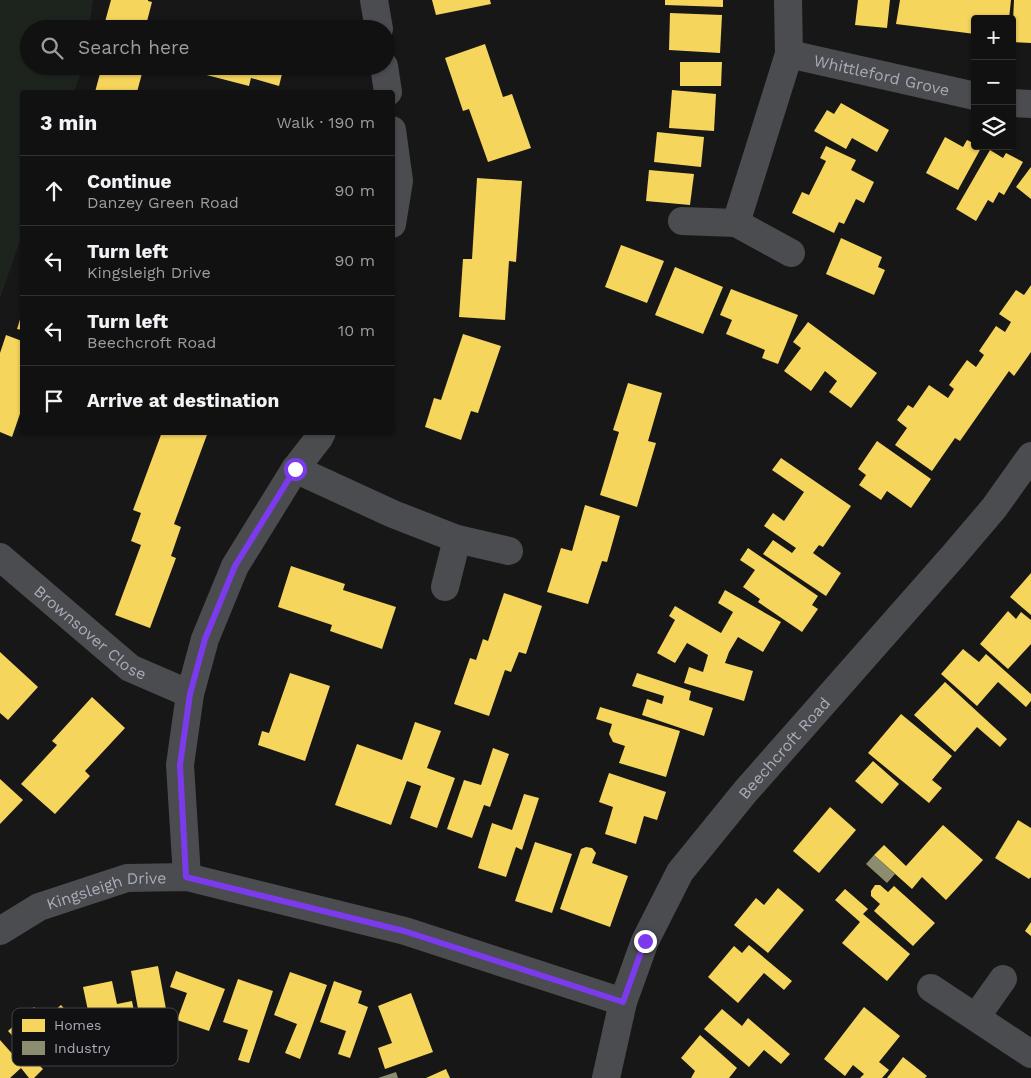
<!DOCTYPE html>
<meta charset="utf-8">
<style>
:root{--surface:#111;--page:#1e1f1f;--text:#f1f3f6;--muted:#9c9d9f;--line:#303131}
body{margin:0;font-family:"Work Sans",sans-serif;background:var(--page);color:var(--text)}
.controls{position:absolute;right:15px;top:15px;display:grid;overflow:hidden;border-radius:5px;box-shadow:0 1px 4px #0004}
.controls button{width:45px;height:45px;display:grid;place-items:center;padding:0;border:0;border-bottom:1px solid var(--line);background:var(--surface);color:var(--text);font:25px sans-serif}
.stop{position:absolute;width:15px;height:15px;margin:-11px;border:4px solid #7c3aed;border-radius:50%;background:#fff}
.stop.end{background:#7c3aed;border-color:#fff;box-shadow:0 1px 5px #0008}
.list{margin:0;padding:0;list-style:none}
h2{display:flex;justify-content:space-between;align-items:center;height:65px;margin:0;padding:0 20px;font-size:21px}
h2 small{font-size:16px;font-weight:400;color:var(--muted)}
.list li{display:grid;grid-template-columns:32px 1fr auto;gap:15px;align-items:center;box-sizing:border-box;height:70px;padding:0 20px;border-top:1px solid var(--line)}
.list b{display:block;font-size:19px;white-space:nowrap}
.list p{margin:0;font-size:16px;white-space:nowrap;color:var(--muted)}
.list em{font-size:16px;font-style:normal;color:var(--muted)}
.icon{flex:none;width:28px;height:28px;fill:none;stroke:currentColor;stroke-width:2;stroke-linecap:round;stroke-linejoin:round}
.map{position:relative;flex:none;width:1031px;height:1078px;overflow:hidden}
.search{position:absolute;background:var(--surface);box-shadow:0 1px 4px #0004;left:20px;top:20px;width:375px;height:55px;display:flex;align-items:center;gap:12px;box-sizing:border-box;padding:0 18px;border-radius:28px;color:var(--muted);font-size:19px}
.panel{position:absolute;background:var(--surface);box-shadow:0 1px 4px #0004;left:20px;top:90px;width:375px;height:345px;border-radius:5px}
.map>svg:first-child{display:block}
</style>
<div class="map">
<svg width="1031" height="1078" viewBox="0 0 1031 1078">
<rect width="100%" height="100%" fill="#171717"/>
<polygon fill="#1d241e" points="0,0 93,0 89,29 29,29 29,66 83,66 74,92 22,92 22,235 0,298"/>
<g fill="#f6d55c">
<polygon points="111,0 148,0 148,1 152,2 145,29 103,29"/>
<polygon points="432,0 490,0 491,4 436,15"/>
<polygon points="665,0 723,0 723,7 665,5"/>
<polygon points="858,0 890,0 887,28 855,25"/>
<polygon points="900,0 1011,0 1009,19 975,19 975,34 896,24"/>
<polygon points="1014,0 1031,0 1031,43 1012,42"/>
<polygon points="670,13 722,15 720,53 669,50"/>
<polygon points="485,44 503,97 512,94 531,148 488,162 469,109 463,111 445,58"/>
<polygon points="680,62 722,62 721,86 680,86"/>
<polygon points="102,66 144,66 137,92 95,92"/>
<polygon points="197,66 284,66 279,86 251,78 249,86 195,72"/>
<polygon points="672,90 716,94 714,131 669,128"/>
<polygon points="841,103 889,130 877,152 852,138 846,149 814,131 827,110 834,114"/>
<polygon points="657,132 704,137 701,167 654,162"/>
<polygon points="945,137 963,147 967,140 975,144 975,146 981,148 958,190 926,173"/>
<polygon points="826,146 856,160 851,170 874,182 864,203 856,199 844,224 839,222 834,233 792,213 802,192 809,195 826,161 820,158"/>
<polygon points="990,150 1003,158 1006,153 1023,162 1004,195 999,192 993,203 988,200 976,221 956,209"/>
<polygon points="1031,167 1031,199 1016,187"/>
<polygon points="649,170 694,174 690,205 646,201"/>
<polygon points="477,178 522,181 516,262 509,261 505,320 459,317 463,259 472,259"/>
<polygon points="841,238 882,257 878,267 885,270 874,295 826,274"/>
<polygon points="621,245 664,261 647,303 605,287"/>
<polygon points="675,267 723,287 703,334 655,315"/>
<polygon points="1031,285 1031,352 1014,376 1009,371 960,441 955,438 932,471 895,445 907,428 897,420 908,405 913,408 929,385 948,398 954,389 949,385 967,360 976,367 984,355 979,351 996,326 1005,332 1011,322 999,314 1016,290 1024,295"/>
<polygon points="731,289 798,315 778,364 762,358 765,350 726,334 732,320 720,315"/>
<polygon points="22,313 22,330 17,329"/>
<polygon points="808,322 877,373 851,408 829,392 837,381 825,371 811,391 784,371 801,348 793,342"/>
<polygon points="463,334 501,346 478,413 471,411 461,440 425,427 434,398 441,400"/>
<polygon points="6,335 22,341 22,408 12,437 0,432 0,353"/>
<polygon points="628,383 662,393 648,441 656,443 637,507 600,495 619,432 613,430"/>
<polygon points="162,432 208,432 174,524 181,527 171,556 176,558 150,628 115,615 141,545 131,541 141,513 133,510"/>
<polygon points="877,441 931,479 911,508 887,491 881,500 859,485 866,475 858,469"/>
<polygon points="781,458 851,506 823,547 819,545 813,553 841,573 826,596 763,554 773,540 792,553 796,548 764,526 773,513 784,521 804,492 772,470"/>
<polygon points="585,505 620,516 607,562 602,561 588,604 547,592 561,548 572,551"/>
<polygon points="748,548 818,596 812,605 818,609 802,632 758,602 760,599 743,587 755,570 740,560"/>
<polygon points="291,566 345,584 343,590 396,607 382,649 330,631 332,625 278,607"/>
<polygon points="1031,573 1031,615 1010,597"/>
<polygon points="725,590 781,622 763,652 738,637 729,652 725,663 753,671 744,701 684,683 689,667 703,672 708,655 687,643 675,663 657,653 675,620 669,616 675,606 721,633 733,612 718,603"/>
<polygon points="504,593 542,606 526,654 519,652 511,672 505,670 489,716 454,704 470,658 476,660 483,639 488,641"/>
<polygon points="1008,611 1016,619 1021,612 1031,620 1031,644 1008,669 980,644"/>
<polygon points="963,649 979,662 986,654 1031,694 1031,701 1026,707 998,682 977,706 941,674"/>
<polygon points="0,652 38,687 8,720 0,713"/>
<polygon points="290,673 330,686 305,761 258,745 262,731 269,733"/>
<polygon points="637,673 691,691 689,700 713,708 704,736 642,715 647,699 662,704 664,696 632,686"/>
<polygon points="945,682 1007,739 1000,747 977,727 955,752 914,715"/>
<polygon points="92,697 125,728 85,771 90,776 55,814 21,784 57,745 52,741"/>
<polygon points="600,707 680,731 666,777 619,763 625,746 613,742 609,734 612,724 596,719"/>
<polygon points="901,714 952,756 932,780 942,788 929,803 868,753"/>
<polygon points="415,722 441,731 427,768 455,778 437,828 410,818 421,786 407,781 391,825 335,805 357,744 402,760"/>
<polygon points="493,748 509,754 490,807 484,805 472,838 447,829 464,780 481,785"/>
<polygon points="873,761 899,784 882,804 855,781"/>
<polygon points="609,773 666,792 657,820 644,816 636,844 605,834 613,807 599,802"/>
<polygon points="0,779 23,800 0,824"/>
<polygon points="524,794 539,798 522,850 516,847 506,877 478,868 492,823 512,830"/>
<polygon points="830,807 856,830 819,873 793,851"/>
<polygon points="1018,820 1031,828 1031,877 1029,879 995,858"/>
<polygon points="943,825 983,860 946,900 922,877 912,889 874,855 884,845 906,866"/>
<polygon points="535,842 572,854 552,913 515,901"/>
<polygon points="586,847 592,848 596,853 592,863 628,876 610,927 560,909 581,849"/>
<polygon points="875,885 880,885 888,892 894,886 935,923 913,946 874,911 880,904 871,896 871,891"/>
<polygon points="778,888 804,910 768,953 734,925 756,898 764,905"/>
<polygon points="845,889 868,909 863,914 910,954 887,981 842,943 860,922 835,900"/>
<polygon points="1031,922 1031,936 1025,931"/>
<polygon points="749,945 792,981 784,990 764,973 738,1003 708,977 734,946 742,953"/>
<polygon points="158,966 169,1025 142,1030 131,971"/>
<polygon points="176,971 225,989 209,1031 177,1020 187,993 170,987"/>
<polygon points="290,972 327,985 300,1059 285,1053 297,1024 274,1015"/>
<polygon points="238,979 273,991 249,1063 238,1060 248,1030 223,1022"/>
<polygon points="112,981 117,1004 132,1001 143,1056 124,1060 122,1048 97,1053 83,987"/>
<polygon points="334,981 362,991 358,1003 368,1007 350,1058 338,1054 346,1031 320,1022"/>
<polygon points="411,993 433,1052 385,1069 378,1048 392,1043 378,1006"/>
<polygon points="61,1005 80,1026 38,1064 43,1069 34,1078 29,1078 21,1068 10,1078 0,1078 0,1040 16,1058 25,1049 8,1031 34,1007 45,1019"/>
<polygon points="864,1007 900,1036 879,1062 889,1070 882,1078 860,1078 864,1074 853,1065 845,1076 824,1059"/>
<polygon points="722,1009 742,1026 748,1018 790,1054 781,1064 764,1050 749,1067 704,1029"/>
<polygon points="700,1035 737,1068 729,1078 691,1078 695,1071 681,1058"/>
<polygon points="903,1057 927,1076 925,1078 887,1078"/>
<polygon points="446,1069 450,1078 426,1078"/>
</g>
<g fill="#8c8c6e">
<polygon points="874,855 895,874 887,883 866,864"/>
<polygon points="396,1072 398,1078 378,1078"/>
</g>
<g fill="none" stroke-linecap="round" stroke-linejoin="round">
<g stroke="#4b4c50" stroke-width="28">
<polyline points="374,0 379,29"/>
<path id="s1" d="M789,54L975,96"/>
<polyline points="384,66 388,92"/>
<polyline points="1012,103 1031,104"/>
<polyline points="392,130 399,181 392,224"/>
<polyline points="682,221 736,223 791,253"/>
<polyline points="736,223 789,54 788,0"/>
<polyline points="295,469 393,514 457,539 509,551"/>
<path id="s2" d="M0,557L130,668L190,694"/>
<polyline points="445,587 457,539"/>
<polyline points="187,877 180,765 190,694 205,639 235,566 295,469 319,438 322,432"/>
<path id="s3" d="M0,931L39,907L127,878L187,877L405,931L623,1002"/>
<polyline points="931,988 1031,1054"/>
<polyline points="976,1017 1003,979"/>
<path id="s4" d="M606,1078L623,1002L645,941L680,872L745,792L954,555L994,508L1031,456"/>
</g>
</g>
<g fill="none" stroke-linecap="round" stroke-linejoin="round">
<polyline stroke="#7c3aed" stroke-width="6" points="295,469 235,566 205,639 190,694 180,765 186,877 404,931 623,1002 645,941"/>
</g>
<g text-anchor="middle" stroke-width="5" stroke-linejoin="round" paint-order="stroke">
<g font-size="16" fill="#a8adb8" stroke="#111113">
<text dy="6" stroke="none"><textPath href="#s1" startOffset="95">Whittleford Grove</textPath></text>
<text dy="6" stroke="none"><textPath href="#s2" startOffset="118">Brownsover Close</textPath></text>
<text dy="6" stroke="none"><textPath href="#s4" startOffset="382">Beechcroft Road</textPath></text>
<text dy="6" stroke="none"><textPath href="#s3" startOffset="116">Kingsleigh Drive</textPath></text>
</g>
</g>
<rect x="12" y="1008" width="166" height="58" rx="8" fill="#111113" stroke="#3e4045" stroke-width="1"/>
<rect x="22" y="1019" width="23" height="13" fill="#f6d55c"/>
<rect x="22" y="1041" width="23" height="14" fill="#8c8c6e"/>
<g font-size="14" fill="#a8adb8">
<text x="54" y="1030">Homes</text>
<text x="54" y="1053">Industry</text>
</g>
</svg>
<div class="controls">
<button>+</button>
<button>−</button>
<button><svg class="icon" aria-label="layers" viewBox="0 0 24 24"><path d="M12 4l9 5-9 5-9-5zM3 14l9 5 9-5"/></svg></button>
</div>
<div class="stop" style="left:295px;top:469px"></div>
<div class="stop end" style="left:645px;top:941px"></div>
<div class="search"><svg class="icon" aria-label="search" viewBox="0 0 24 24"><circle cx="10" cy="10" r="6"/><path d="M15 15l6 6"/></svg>Search here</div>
<section class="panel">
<h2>3 min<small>Walk · 190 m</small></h2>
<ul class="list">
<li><svg class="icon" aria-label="ahead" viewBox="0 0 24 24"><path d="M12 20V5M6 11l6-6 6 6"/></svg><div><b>Continue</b><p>Danzey Green Road</p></div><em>90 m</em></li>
<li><svg class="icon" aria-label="left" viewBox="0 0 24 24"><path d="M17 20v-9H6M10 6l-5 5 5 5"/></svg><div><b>Turn left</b><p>Kingsleigh Drive</p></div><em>90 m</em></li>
<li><svg class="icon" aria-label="left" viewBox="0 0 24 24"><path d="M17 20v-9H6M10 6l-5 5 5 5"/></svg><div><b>Turn left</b><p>Beechcroft Road</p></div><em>10 m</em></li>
<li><svg class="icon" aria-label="arrive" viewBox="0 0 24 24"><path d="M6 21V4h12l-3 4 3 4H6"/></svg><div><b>Arrive at destination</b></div></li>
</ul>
</section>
</div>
